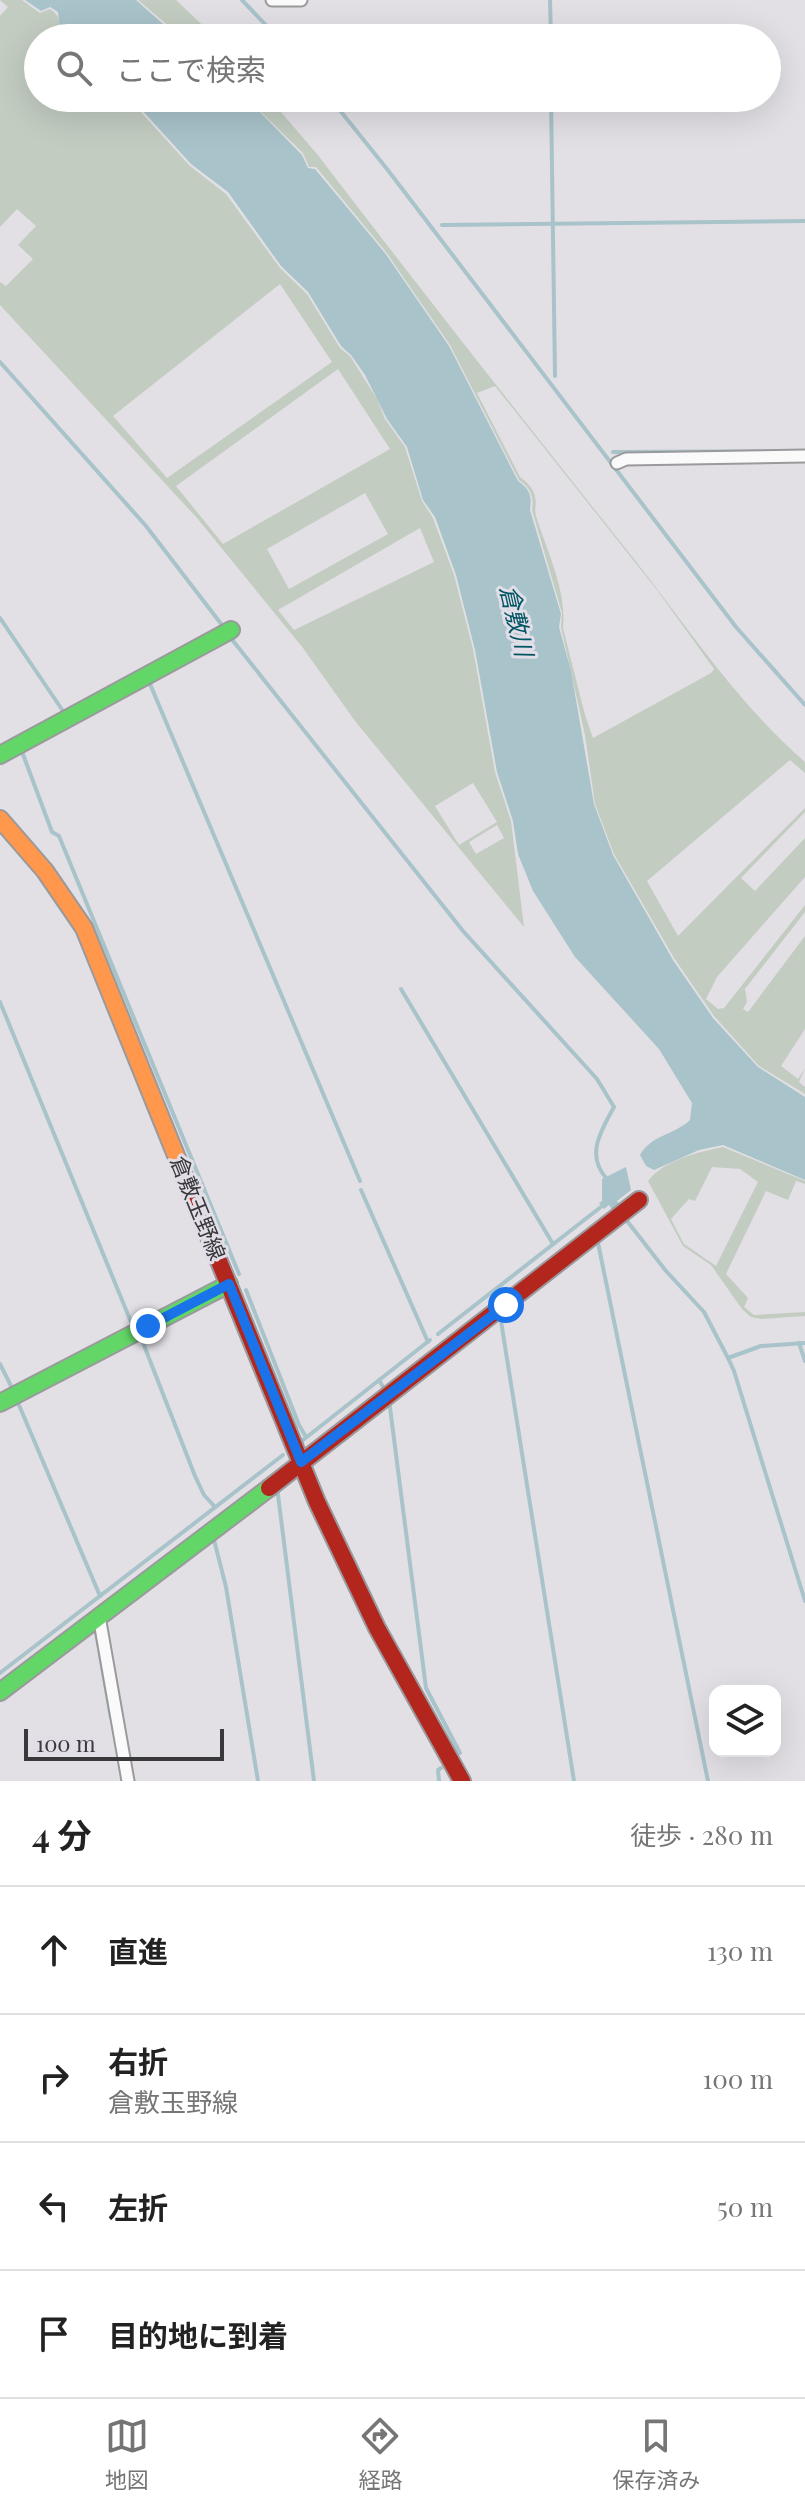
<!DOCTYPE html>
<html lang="ja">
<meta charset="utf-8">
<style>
:root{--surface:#fff;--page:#f6f6f6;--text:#222;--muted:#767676;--line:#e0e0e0;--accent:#747376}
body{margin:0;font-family:"Playfair Display","Noto Sans JP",serif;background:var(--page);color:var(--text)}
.controls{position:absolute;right:24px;bottom:24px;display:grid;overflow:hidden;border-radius:16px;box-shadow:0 8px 32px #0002}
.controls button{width:72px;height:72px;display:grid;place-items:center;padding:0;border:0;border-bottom:2px solid var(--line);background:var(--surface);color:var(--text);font:40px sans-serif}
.scale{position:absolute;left:24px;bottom:20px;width:200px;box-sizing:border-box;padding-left:8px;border:4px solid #39383b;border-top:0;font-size:22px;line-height:28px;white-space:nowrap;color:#39383b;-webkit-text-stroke:6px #e1dee7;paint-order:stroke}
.stop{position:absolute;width:24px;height:24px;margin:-18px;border:6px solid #1a73e8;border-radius:50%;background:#fff}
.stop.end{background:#1a73e8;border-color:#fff;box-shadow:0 2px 8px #0008}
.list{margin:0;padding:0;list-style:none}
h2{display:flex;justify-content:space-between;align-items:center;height:104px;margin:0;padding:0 32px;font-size:34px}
h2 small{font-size:26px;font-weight:400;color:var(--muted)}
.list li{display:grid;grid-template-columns:52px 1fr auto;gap:24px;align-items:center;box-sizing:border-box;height:128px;padding:0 32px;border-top:2px solid var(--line)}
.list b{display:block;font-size:30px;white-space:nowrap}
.list p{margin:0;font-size:26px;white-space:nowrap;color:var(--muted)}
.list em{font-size:26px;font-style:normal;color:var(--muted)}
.icon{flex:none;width:44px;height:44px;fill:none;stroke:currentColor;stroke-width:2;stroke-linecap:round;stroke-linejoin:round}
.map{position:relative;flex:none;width:805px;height:1781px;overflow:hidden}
.search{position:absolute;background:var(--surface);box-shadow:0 8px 32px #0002;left:24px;right:24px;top:24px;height:88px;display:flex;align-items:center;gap:20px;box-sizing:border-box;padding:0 28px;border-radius:44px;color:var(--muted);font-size:30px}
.sheet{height:616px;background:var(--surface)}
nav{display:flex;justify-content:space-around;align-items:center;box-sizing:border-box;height:112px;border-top:2px solid var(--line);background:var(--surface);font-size:22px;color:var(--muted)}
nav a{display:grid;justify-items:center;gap:4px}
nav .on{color:var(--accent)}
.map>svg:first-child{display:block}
</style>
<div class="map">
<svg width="805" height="1781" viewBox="0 0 805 1781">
<rect width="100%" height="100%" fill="#e2e0e5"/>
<g fill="#c2ccc1" fill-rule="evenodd">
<path d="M0,0H22L40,13L50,9C60,16 60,21 58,33L64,38H38V98H128L190,166L226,194L280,268L307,294L340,348L350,356L377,399L385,419L405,447L422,501L433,518L454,575L473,649L495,772L511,821L524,927L355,721L303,648L197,518L0,305V282L6,286L33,259L18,245L36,226L17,209L0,227V16L8,7ZM280,284L332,362L167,478L113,416ZM338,369L390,449L223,544L176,486ZM365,493L388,534L289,589L267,549ZM420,528L434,562L294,630L278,610ZM473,783L497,822L459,845L435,806ZM497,825L504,838L476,854L469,842Z"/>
<polygon points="138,0 176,0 216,38 183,38"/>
<path d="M249,98H269L317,154C421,290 527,425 634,559C689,629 737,703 805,762V773L790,760L647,881L678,936L805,808V812L741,878L755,891L805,838V877L717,977L706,999L718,1009L724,1008L805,905V912L745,989L747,1002L743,1009L748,1012L805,936V1029L781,1066L798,1079L805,1068L799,1082L805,1087V1094L759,1066L714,1016L674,958L614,854L595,804L585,735L561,627L562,613L532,510C534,497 531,488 519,480L450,345L386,252L316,167H309L303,153L260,111L255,109ZM495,386L657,590L714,669L711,673L593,738L585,715L563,628C567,591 547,551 536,516C534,510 537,504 535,497C534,489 527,482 520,477L477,393Z"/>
<path d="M723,1147L805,1181V1184L796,1181L788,1200L766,1191L726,1274L748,1298L744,1307L754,1315L805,1312V1316L761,1319L751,1317L742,1309L711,1265L683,1246L648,1181C664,1160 699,1152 723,1147ZM712,1167L740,1169L758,1182L716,1266L684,1244L671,1219L689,1199L695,1201Z"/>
</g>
<g fill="#a9c3ca">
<polygon points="25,0 136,0 179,38 67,38 60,32 58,12 50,7 41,11"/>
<path d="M131,98H247L253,110L260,112L302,155L308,168L315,169L385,253L449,346L518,481C530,489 532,496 530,510L561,614L559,627L571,671L594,804L613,855L673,960L713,1018L758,1067L805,1097V1180L723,1145L699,1150L654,1170L646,1166L640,1155C651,1135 674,1135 690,1120L692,1103L659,1049L575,957L533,891L518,854L513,821L497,772L475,650L456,575L435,517L423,500L407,447L387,419L365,375L351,355L341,346L308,292L281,266L228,192L191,164Z"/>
<polygon points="626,1167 631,1190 617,1201 621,1206 614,1212 609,1205 604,1209 599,1203 602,1201 602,1179"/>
</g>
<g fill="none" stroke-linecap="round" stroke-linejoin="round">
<g stroke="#a9c3ca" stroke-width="4">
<polyline points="242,0 278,38"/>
<polyline points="550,0 551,38"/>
<polyline points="330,98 387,169 736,627 805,705"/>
<polyline points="551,98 555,376"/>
<polyline points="442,225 805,221"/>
<polyline points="0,362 146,526 225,629"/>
<polyline points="613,452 805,451"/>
<polyline points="0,618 65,714"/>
<path d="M230,637L463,931L597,1079L614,1107C601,1131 585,1155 607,1179"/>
<polyline points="150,684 360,1181"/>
<polyline points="21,749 52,832 59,836 239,1274"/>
<polyline points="401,989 553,1244"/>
<polyline points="0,1002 131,1322 137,1327"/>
<polyline points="361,1190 428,1342"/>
<polyline points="624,1217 666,1271 704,1312 728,1358 761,1346 805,1343"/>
<polyline points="597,1238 708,1781"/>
<polyline points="246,1290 299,1425 306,1437"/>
<polyline points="501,1321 574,1781"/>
<polyline points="438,1334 606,1203"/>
<polyline points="140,1335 195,1476 204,1495 215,1507"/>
<polyline points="799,1343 805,1361"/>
<polyline points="728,1358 734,1371 805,1601"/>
<polyline points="0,1364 13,1390"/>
<polyline points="379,1380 386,1392"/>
<polyline points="16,1398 100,1596"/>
<polyline points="389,1400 426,1688 460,1753"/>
<polyline points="303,1440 430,1340"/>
<polyline points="277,1487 314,1781"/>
<polyline points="213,1536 226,1587 258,1781"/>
<polyline points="95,1626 111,1718"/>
<polyline points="0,1673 283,1455"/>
<polyline points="439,1781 438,1770 441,1768"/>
</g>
<g stroke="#9a999c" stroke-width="15">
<g id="street">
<polyline points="272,0 301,0"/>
<polyline points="617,463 626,459 805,456"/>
<polyline points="99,1616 128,1781"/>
</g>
</g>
<g stroke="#9a999c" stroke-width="20">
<g id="fast">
<polyline points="0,755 231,630"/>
<polyline points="0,1403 229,1284"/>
<polyline points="0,1692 269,1488"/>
</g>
</g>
<g stroke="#9a999c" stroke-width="20">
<polyline id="slow" points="0,819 45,871 84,928 190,1190"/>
</g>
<g stroke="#9a999c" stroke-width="20">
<g id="jam">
<polyline points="190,1190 317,1502 377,1628 462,1781"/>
<polyline points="269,1488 639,1200"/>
</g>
</g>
<use href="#street" stroke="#fbfafb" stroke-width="11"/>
<use href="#fast" stroke="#63d668" stroke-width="16"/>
<use href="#slow" stroke="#ff974d" stroke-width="16"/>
<use href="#jam" stroke="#b3261e" stroke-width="16"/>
</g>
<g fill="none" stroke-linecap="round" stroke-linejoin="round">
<polyline stroke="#1a73e8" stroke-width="10" points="148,1326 229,1284 301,1462 506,1305"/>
</g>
<g text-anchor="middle" stroke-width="6" stroke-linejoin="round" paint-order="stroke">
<g font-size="22" fill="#39383b" stroke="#e1dee7">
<text transform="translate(198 1208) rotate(68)" y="8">倉敷玉野線</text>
</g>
<g font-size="24" font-style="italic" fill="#005563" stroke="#e1dee7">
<text transform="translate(516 621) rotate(77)" y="8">倉敷川</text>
</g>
</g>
</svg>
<div class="controls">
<button><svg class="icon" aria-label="layers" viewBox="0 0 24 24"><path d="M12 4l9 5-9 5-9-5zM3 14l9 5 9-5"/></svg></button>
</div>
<div class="scale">100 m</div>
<div class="stop" style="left:506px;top:1305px"></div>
<div class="stop end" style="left:148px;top:1326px"></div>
<div class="search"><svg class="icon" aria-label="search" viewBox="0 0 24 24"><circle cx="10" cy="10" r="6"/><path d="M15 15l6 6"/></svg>ここで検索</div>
</div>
<section class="sheet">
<h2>4 分<small>徒歩 · 280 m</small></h2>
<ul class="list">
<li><svg class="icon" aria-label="ahead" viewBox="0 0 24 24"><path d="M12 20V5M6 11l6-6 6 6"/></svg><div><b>直進</b></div><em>130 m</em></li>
<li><svg class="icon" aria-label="right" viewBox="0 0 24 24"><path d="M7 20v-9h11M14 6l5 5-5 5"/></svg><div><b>右折</b><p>倉敷玉野線</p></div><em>100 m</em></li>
<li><svg class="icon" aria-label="left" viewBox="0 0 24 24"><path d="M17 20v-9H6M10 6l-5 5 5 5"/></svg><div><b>左折</b></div><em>50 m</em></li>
<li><svg class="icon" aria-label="arrive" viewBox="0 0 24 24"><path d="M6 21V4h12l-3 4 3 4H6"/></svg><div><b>目的地に到着</b></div></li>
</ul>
</section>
<nav>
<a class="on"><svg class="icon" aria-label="map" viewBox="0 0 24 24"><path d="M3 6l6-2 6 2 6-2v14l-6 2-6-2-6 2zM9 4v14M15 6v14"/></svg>地図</a>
<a><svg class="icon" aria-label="directions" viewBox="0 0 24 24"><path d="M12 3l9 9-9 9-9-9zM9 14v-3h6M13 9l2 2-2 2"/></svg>経路</a>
<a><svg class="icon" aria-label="saved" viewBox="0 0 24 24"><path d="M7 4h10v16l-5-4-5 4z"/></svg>保存済み</a>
</nav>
